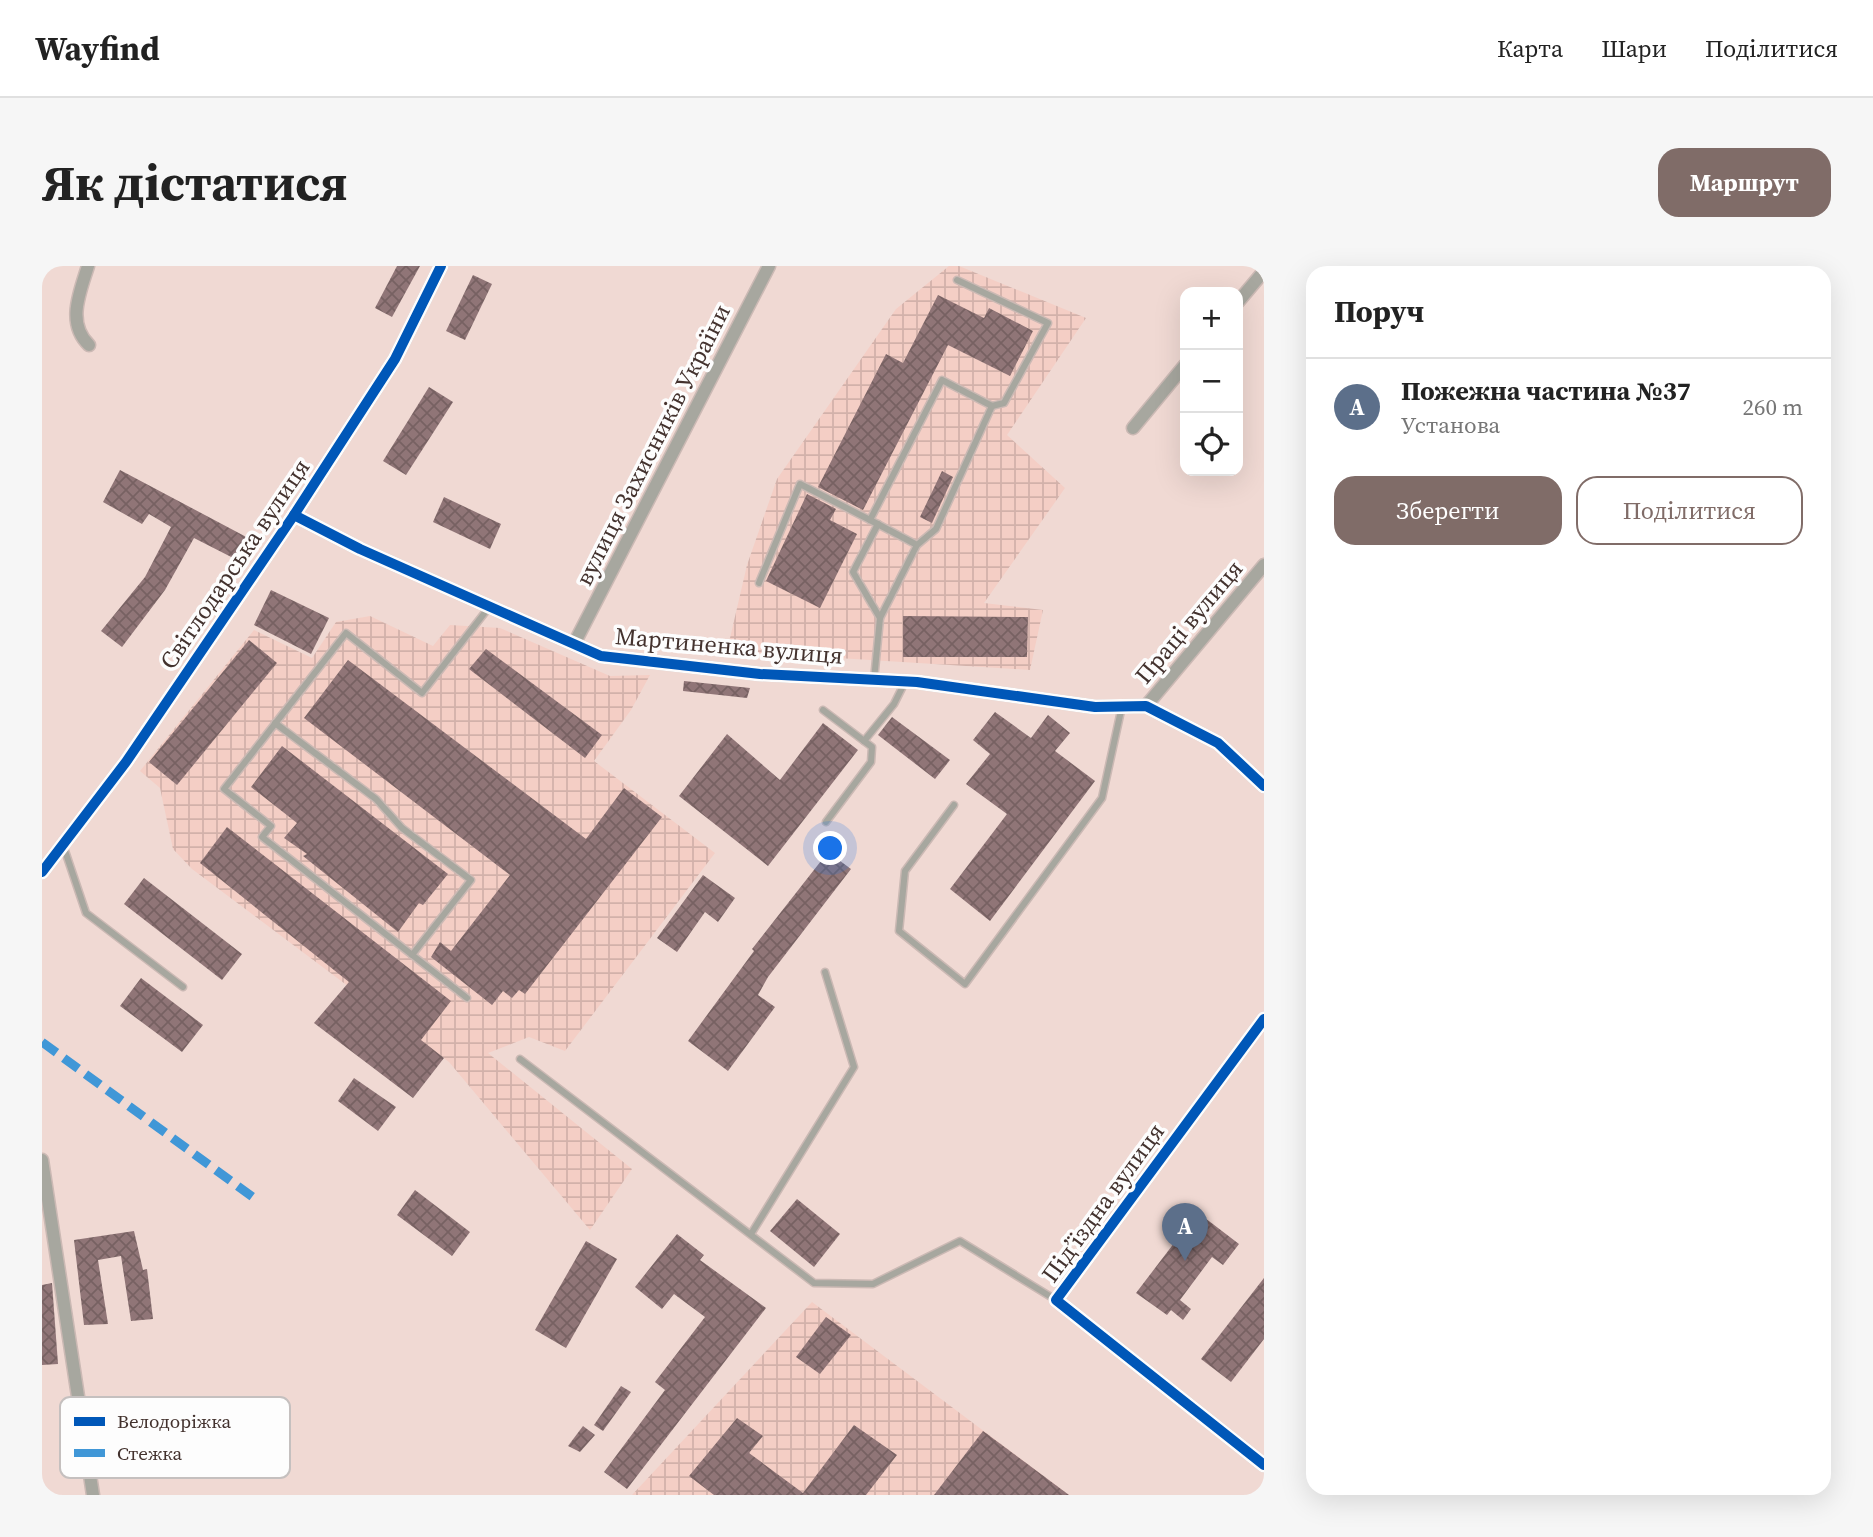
<!DOCTYPE html>
<html lang="uk">
<meta charset="utf-8">
<style>
:root{--surface:#fff;--page:#f6f6f6;--text:#222;--muted:#767676;--line:#e0e0e0;--accent:#806c68}
body{margin:0;font-family:"Source Serif 4",serif;background:var(--page);color:var(--text)}
.controls{position:absolute;right:21px;top:21px;display:grid;overflow:hidden;border-radius:14px;box-shadow:0 7px 28px #0002}
.controls button{width:63px;height:63px;display:grid;place-items:center;padding:0;border:0;border-bottom:2px solid var(--line);background:var(--surface);color:var(--text);font:35px sans-serif}
.you{position:absolute;left:789px;top:583px;width:24px;height:24px;margin:-18px;border:5px solid #fff;border-radius:50%;background:#1a73e8;box-shadow:0 0 0 10px #1a73e833}
.badge{display:grid;place-items:center;width:46px;height:46px;border-radius:50%;background:var(--accent);color:#fff;font-size:23px;font-weight:700}
.pin{position:absolute;translate:-50% -58px;filter:drop-shadow(0 2px 4px #0008)}
.pin::after{content:'';position:absolute;top:37px;width:24px;height:21px;background:inherit;clip-path:polygon(0 0,100% 0,50% 100%)}
.list{margin:0;padding:0;list-style:none}
h2{display:flex;justify-content:space-between;align-items:center;height:91px;margin:0;padding:0 28px;font-size:30px}
h2 small{font-size:23px;font-weight:400;color:var(--muted)}
.list li{display:grid;grid-template-columns:46px 1fr auto;gap:21px;align-items:center;box-sizing:border-box;height:98px;padding:0 28px;border-top:2px solid var(--line)}
.list b{display:block;font-size:26px;white-space:nowrap}
.list p{margin:0;font-size:23px;white-space:nowrap;color:var(--muted)}
.list em{font-size:23px;font-style:normal;color:var(--muted)}
.actions{display:flex;gap:14px;padding:21px 28px}
.actions a{flex:1;padding:16px 0;border:2px solid var(--accent);border-radius:21px;text-align:center;font-size:24px;color:var(--accent)}
.actions .main{background:var(--accent);color:#fff}
.icon{flex:none;width:38px;height:38px;fill:none;stroke:currentColor;stroke-width:2;stroke-linecap:round;stroke-linejoin:round}
.map{position:relative;flex:none;width:1222px;height:1229px;overflow:hidden;border-radius:21px}
header{display:flex;align-items:center;gap:42px;box-sizing:border-box;height:98px;padding:0 35px;background:var(--surface);border-bottom:2px solid var(--line)}
header strong{font-size:33px}
nav{display:flex;gap:38px;margin-inline-start:auto;font-size:24px}
.intro{display:flex;align-items:center;justify-content:space-between;box-sizing:border-box;height:168px;padding:0 42px}
h1{margin:0;font-size:49px}
.button{padding:18px 32px;border-radius:21px;background:var(--accent);color:#fff;font-size:24px;font-weight:700}
main{display:flex;gap:42px;padding:0 42px}
aside{flex:1;background:var(--surface);border-radius:21px;box-shadow:0 7px 28px #0002}
.map>svg:first-child{display:block}
</style>
<header>
<strong>Wayfind</strong>
<nav><a>Карта</a><a>Шари</a><a>Поділитися</a></nav>
</header>
<div class="intro"><h1>Як дістатися</h1><a class="button">Маршрут</a></div>
<main>
<div class="map">
<svg width="1222" height="1229" viewBox="0 0 1222 1229">
<defs>
<pattern id="industrial-grid" width="8" height="8" patternUnits="userSpaceOnUse" patternTransform="scale(1.75)"><rect width="8" height="8" fill="#f4cec5"/><path d="M0 4h8M4 0v8" fill="none" stroke="#d2b1aa"/></pattern>
<pattern id="building-cross-hatch" width="8" height="8" patternUnits="userSpaceOnUse" patternTransform="scale(1.75)"><rect width="8" height="8" fill="#907577"/><path d="M0 0l8 8M0 8l8-8" fill="none" stroke="#776162"/></pattern>
</defs>
<rect width="100%" height="100%" fill="#f0d9d3"/>
<g fill="url(#industrial-grid)">
<polygon points="907,0 917,0 1044,52 965,169 1023,222 942,337 1001,344 988,404 685,385 705,299 735,213 854,43"/>
<polygon points="328,350 391,380 408,359 458,362 568,410 608,409 589,444 552,495 673,587 523,785 487,771 446,787 590,903 548,964 407,796 150,603 131,583 118,522 98,505 212,364 270,392 294,356"/>
<polygon points="770,1036 1027,1229 590,1229"/>
</g>
<g fill="url(#building-cross-hatch)">
<polygon points="355,0 378,0 350,51 333,42"/>
<polygon points="431,9 450,18 423,74 404,65"/>
<polygon points="896,29 942,52 947,42 991,65 968,110 906,79 821,244 776,221 844,88 861,97"/>
<polygon points="387,121 411,136 364,209 341,195"/>
<polygon points="78,204 210,274 199,296 152,272 123,324 80,381 59,365 103,311 129,261 107,248 100,258 61,236"/>
<polygon points="900,205 911,211 890,257 878,251"/>
<polygon points="765,228 794,243 788,254 815,268 778,342 724,315"/>
<polygon points="402,231 459,258 448,283 391,256"/>
<polygon points="229,324 287,352 269,388 212,359"/>
<polygon points="861,350 986,351 985,391 861,391"/>
<polygon points="207,374 235,397 135,519 107,496"/>
<polygon points="444,383 560,469 543,492 427,403"/>
<polygon points="306,394 544,573 582,522 620,551 483,728 477,724 470,732 461,725 450,739 389,691 398,676 409,685 468,609 262,452"/>
<polygon points="642,415 708,422 705,432 641,425"/>
<polygon points="953,446 989,472 1006,449 1028,467 1013,485 1053,515 948,655 908,623 965,548 924,518 948,488 931,474"/>
<polygon points="850,451 908,494 893,513 836,469"/>
<polygon points="781,457 816,484 726,600 637,530 685,468 738,514"/>
<polygon points="240,480 406,608 381,639 377,637 356,666 261,590 265,588 242,572 255,557 209,521"/>
<polygon points="185,561 409,735 379,774 402,792 371,832 272,757 307,716 158,597"/>
<polygon points="786,586 809,603 726,711 716,729 733,741 686,805 646,775 712,685 710,683"/>
<polygon points="661,609 693,632 676,656 663,646 635,686 615,672"/>
<polygon points="102,612 200,688 180,714 82,638"/>
<polygon points="99,712 161,759 140,786 78,740"/>
<polygon points="312,812 354,841 336,865 296,835"/>
<polygon points="373,924 428,966 410,990 355,949"/>
<polygon points="755,933 798,968 772,1001 728,965"/>
<polygon points="1146,939 1197,978 1181,999 1170,991 1138,1034 1149,1043 1141,1054 1129,1044 1125,1049 1094,1027 1139,968 1129,961"/>
<polygon points="92,965 101,1004 105,1003 111,1053 89,1055 79,990 56,994 66,1058 42,1059 32,974"/>
<polygon points="635,968 662,989 658,994 724,1042 585,1223 562,1206 623,1124 613,1116 663,1051 632,1028 620,1043 593,1021"/>
<polygon points="544,975 575,993 524,1082 493,1064"/>
<polygon points="1222,1012 1222,1073 1189,1116 1159,1093"/>
<polygon points="10,1017 16,1098 0,1099 0,1019"/>
<polygon points="784,1051 809,1069 778,1108 754,1091"/>
<polygon points="579,1120 589,1126 561,1165 552,1159"/>
<polygon points="695,1152 721,1170 707,1187 761,1227 812,1159 855,1189 824,1229 672,1229 647,1210"/>
<polygon points="541,1160 553,1169 538,1186 526,1180"/>
<polygon points="941,1165 1027,1229 892,1229"/>
</g>
<g fill="none" stroke-linecap="round" stroke-linejoin="round">
<g stroke="#cbb9b4" stroke-width="9">
<g id="service">
<polyline points="915,14 1006,57 962,137 950,140"/>
<polyline points="836,258 811,306 838,352"/>
<polyline points="717,317 758,218 828,254"/>
<polyline points="832,414 838,352 875,279 828,254 900,114 950,140 894,263 875,279"/>
<polyline points="781,444 822,475"/>
<polyline points="233,457 334,533 360,562 429,614 370,689"/>
<polyline points="912,539 863,605 857,665 923,718 1060,532 1080,440"/>
<polyline points="784,556 829,496 830,481 822,475 852,438 863,416"/>
<polyline points="21,579 44,647 141,721"/>
<polyline points="425,732 220,571 229,560 182,523 304,367 380,427 448,340"/>
<polyline points="478,793 772,1017 831,1018 918,975 1014,1034"/>
<polyline points="709,968 812,801 783,706"/>
</g>
</g>
<g stroke="#cbb9b4" stroke-width="15">
<g id="minor">
<path d="M46,0C38,26 24,57 47,79"/>
<polyline points="1196,36 1222,5"/>
<polyline points="1091,162 1143,99"/>
<polyline points="252,249 318,283 559,390 718,408 875,416 1053,441 1104,440 1176,477 1222,520"/>
<polyline points="532,378 727,0"/>
<polyline points="1104,440 1222,299"/>
<polyline points="0,606 84,496 252,249 353,93 399,0"/>
<polyline points="1222,753 1014,1034 1222,1199"/>
<polyline points="0,894 51,1229"/>
</g>
</g>
<use href="#service" stroke="#a7a79f" stroke-width="6"/>
<use href="#minor" stroke="#a7a79f" stroke-width="12"/>
<polyline stroke="#4097d7" stroke-width="9" stroke-dasharray="18 9" stroke-linecap="butt" points="0,776 212,932"/>
<g stroke="#fdfdfd" stroke-width="15">
<g id="cycleway">
<polyline points="252,249 318,283 559,390 718,408 875,416 1053,441 1104,440 1176,477 1222,520"/>
<polyline points="0,606 84,496 252,249 353,93 399,0"/>
<polyline points="1222,753 1014,1034 1222,1199"/>
</g>
</g>
<use href="#cycleway" stroke="#0057b8" stroke-width="10"/>
</g>
<g text-anchor="middle" stroke-width="7" stroke-linejoin="round" paint-order="stroke">
<g font-size="24" fill="#43322e" stroke="#fdfdfd">
<text transform="translate(611 179) rotate(-63)" y="8">вулиця Захисників України</text>
<text transform="translate(193 298) rotate(-56)" y="8">Світлодарська вулиця</text>
<text transform="translate(1147 356) rotate(-50)" y="8">Праці вулиця</text>
<text transform="translate(687 380) rotate(5)" y="8">Мартиненка вулиця</text>
<text transform="translate(1061 937) rotate(-54)" y="8">Під’їздна вулиця</text>
</g>
</g>
<rect x="18" y="1131" width="230" height="81" rx="10" fill="#fdfdfd" stroke="#c5c0bf" stroke-width="2"/>
<rect x="32" y="1151" width="31" height="9" fill="#0057b8"/>
<rect x="32" y="1183" width="31" height="8" fill="#4097d7"/>
<g font-size="19" fill="#43322e">
<text x="75" y="1162">Велодоріжка</text>
<text x="75" y="1194">Стежка</text>
</g>
</svg>
<div class="controls">
<button>+</button>
<button>−</button>
<button><svg class="icon" aria-label="locate" viewBox="0 0 24 24"><circle cx="12" cy="12" r="6"/><path d="M12 2v4M12 18v4M2 12h4M18 12h4"/></svg></button>
</div>
<div class="you"></div>
<div class="pin badge" style="left:1143px;top:995px;background:#5c6f8a">A</div>
</div>
<aside>
<h2>Поруч<small></small></h2>
<ul class="list">
<li><span class="badge" style="background:#5c6f8a">A</span><div><b>Пожежна частина №37</b><p>Установа</p></div><em>260 m</em></li>
</ul>
<div class="actions"><a class="main">Зберегти</a><a>Поділитися</a></div>
</aside>
</main>
